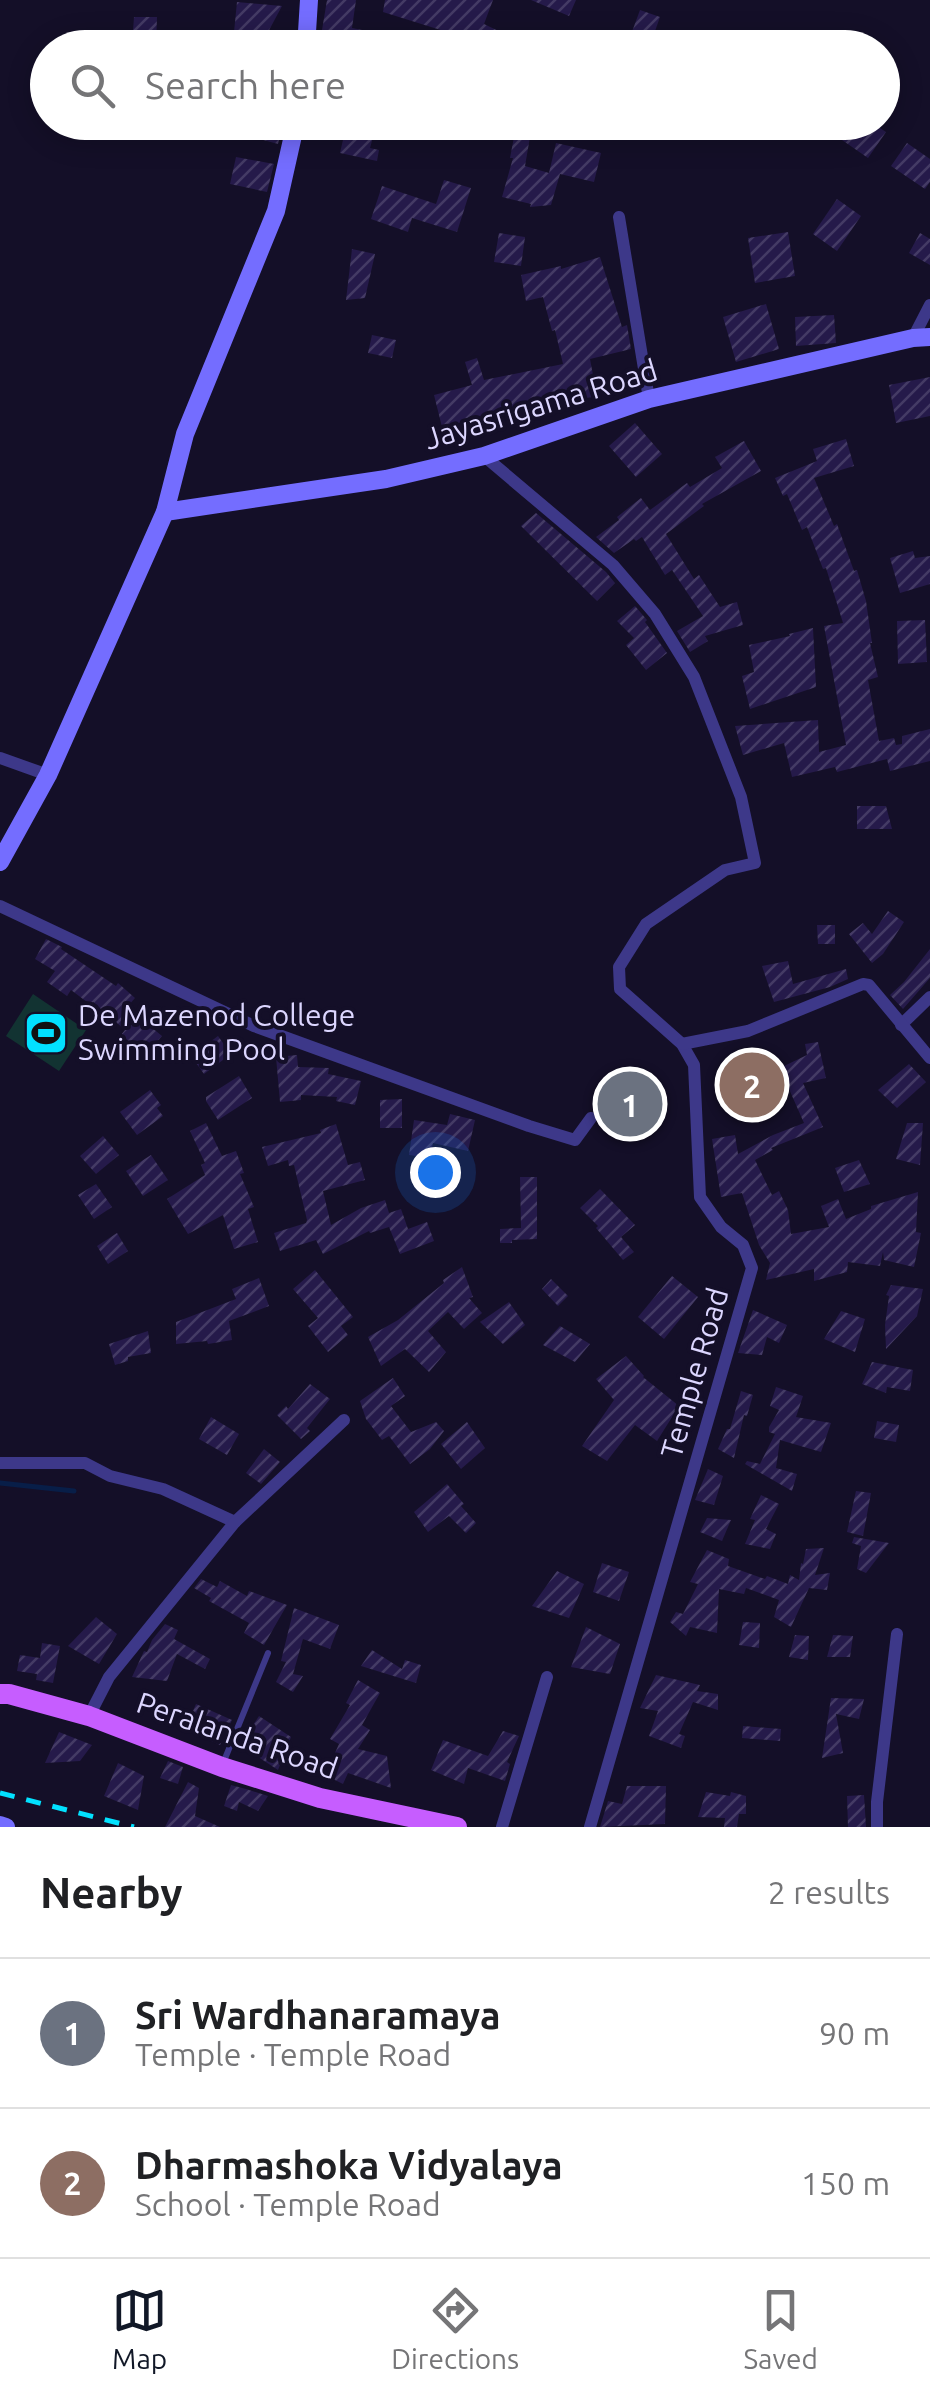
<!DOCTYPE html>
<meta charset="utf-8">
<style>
:root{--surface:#fff;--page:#f6f6f6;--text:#202124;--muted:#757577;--line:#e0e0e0;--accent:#111827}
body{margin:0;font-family:Ubuntu,sans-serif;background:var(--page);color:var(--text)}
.you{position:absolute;left:435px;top:1172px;width:35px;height:35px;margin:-25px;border:8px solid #fff;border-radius:50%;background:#1a73e8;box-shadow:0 0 0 15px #1a73e833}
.badge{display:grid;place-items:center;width:65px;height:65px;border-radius:50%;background:var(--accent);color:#fff;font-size:32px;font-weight:700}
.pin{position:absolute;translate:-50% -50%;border:5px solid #fff;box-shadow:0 2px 10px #0006}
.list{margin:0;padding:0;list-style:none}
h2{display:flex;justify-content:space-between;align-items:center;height:130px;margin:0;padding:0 40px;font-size:42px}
h2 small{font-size:32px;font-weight:400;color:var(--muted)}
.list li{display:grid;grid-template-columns:65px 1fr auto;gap:30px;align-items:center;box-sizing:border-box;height:150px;padding:0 40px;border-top:2px solid var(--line)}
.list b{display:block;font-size:38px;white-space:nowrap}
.list p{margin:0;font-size:32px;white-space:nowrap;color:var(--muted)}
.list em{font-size:32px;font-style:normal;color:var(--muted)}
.icon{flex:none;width:55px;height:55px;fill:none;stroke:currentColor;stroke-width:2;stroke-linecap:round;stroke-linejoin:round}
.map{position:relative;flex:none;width:930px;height:1827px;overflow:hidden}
.search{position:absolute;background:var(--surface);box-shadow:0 5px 25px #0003;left:30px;right:30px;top:30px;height:110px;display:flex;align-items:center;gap:25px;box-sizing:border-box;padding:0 35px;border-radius:55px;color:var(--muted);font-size:38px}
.sheet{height:430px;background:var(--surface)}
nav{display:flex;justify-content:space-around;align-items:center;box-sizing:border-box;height:140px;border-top:2px solid var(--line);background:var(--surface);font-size:28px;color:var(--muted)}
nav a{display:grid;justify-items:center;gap:5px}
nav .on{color:var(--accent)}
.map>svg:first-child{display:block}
</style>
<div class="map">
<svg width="930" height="1827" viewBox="0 0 930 1827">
<defs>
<pattern id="building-hatch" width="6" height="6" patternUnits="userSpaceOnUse" patternTransform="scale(2.5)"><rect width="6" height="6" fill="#251a4a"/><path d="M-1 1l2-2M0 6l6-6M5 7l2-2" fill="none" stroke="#443b65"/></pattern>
</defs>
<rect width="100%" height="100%" fill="#140f28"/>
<polygon fill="#123332" points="33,994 86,1030 59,1071 6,1036"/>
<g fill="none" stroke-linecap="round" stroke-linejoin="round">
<polyline stroke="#081e48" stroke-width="5" points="0,1483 74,1491"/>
</g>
<g fill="url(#building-hatch)">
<polygon points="327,0 356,0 352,28 362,30 362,33 423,39 422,48 319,48"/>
<polygon points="385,0 493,0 484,24 517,40 521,30 562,48 461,48 463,37 383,12"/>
<polygon points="531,0 576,0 569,16"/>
<polygon points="237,2 282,6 267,34 234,32"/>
<polygon points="640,10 660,17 649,48 626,48"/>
<polygon points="134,17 157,17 156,48 80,48 79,33 133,31"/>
<polygon points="274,30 294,33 294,48 271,48"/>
<polygon points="241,122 283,122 278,144 238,133"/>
<polygon points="468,122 541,122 538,138 530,137 525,166 549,173 556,143 601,153 594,182 560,174 551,205 530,207 531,204 502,197 513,158 510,158 514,137 467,129"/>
<polygon points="816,122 871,122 886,132 868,158"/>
<polygon points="345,131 373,137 370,148 379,150 377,161 340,153"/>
<polygon points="907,143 930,159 930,182 925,189 891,166"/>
<polygon points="236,157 274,164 267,192 230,184"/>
<polygon points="444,180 471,188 457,232 412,218 408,232 371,219 382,186 436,204"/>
<polygon points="837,199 861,216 837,251 813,234"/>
<polygon points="788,232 795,276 755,283 748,238"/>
<polygon points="499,233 525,237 521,266 494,262"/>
<polygon points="920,233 930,239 930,265 909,253"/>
<polygon points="352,249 375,254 365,298 346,300"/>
<polygon points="600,257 622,327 627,325 631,349 590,359 597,396 556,404 556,402 528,406 442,427 434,395 472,385 465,362 477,358 484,380 563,364 555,330 552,331 543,297 526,301 521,275 561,266 561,269"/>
<polygon points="766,304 779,349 736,362 723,317"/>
<polygon points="834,315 836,343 796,346 795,317"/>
<polygon points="372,335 396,340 392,358 368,353"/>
<polygon points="930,377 930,416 896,423 889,385"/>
<polygon points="635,423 662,454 636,477 609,446"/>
<polygon points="846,439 854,466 814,478 834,526 837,524 854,571 857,570 866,601 872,643 870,643 878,677 868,680 879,741 894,738 896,745 902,744 902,736 930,729 930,761 890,771 887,759 837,772 835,767 792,777 784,743 743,755 735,726 818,720 819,752 846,745 824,626 843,623 826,568 823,569 807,527 802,530 787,494 783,496 775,478 817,461 813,449"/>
<polygon points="744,441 761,471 702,504 704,506 666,534 694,579 699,575 720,607 737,602 743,625 705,636 708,641 690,652 677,631 703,616 672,570 665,575 642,537 636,541 634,539 614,553 596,537 619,520 617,517 641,498 650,510 687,483 690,487 722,468 715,457"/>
<polygon points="536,513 606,572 615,583 597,601 521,526"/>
<polygon points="913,551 915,558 930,556 930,584 900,593 890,558"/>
<polygon points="635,606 647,620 645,622 667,653 646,670 626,645 634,638 617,621"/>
<polygon points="925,620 927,662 898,664 897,621"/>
<polygon points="813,628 816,687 750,709 742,676 754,672 749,645 790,636 789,634"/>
<polygon points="857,806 886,806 892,829 857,829"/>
<polygon points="888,911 904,922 883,954 872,963 849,934 863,923 872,934"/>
<polygon points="817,925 835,925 835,944 818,944"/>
<polygon points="46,939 62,947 61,949 116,986 118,983 135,998 127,1007 162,1036 146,1055 121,1035 125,1030 93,1002 91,1005 71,990 67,996 47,982 55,971 35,959"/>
<polygon points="930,949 930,978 903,1009 890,995 904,982"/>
<polygon points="788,961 793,984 846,969 848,979 830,987 774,1002 762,966"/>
<polygon points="218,1036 231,1054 204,1074 191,1056"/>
<polygon points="818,1042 826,1078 803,1083 823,1127 771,1148 773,1150 755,1160 772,1195 779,1191 788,1210 791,1234 829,1227 821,1206 838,1199 846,1219 871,1209 871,1206 918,1192 916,1232 921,1233 914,1267 884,1260 883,1252 880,1266 848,1262 847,1272 814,1281 814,1269 766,1280 770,1263 759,1245 742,1193 721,1197 712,1139 735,1135 738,1154 773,1135 804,1123 789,1089 775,1097 770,1089 722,1086 724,1065 762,1067 761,1077 807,1055 805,1044"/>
<polygon points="297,1055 298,1067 329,1068 328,1074 361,1081 355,1105 336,1101 337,1097 301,1095 301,1100 280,1102 276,1057"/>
<polygon points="909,1064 926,1082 897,1108 878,1090"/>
<polygon points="239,1076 252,1098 218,1120 206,1101 206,1097"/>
<polygon points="150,1090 161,1105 157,1108 163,1116 137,1135 120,1112"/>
<polygon points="402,1099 402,1128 380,1128 380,1100"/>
<polygon points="450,1114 475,1120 468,1151 433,1143 430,1158 409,1155 414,1120 447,1125"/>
<polygon points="206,1123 222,1156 236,1151 244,1173 240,1174 254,1207 248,1209 258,1242 234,1249 223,1215 188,1234 167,1199 205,1175 201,1165 205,1163 190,1131"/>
<polygon points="907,1123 923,1123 920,1165 896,1159"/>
<polygon points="336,1124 348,1165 360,1162 365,1180 323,1191 331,1225 361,1208 385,1200 389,1213 401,1209 408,1229 427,1222 434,1241 400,1254 389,1227 370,1233 369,1231 323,1254 316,1240 280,1251 274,1233 306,1223 307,1220 294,1165 289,1166 288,1160 268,1166 262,1147 321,1133 320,1130"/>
<polygon points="103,1136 119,1155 96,1174 80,1156"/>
<polygon points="151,1155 168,1180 143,1196 126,1171"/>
<polygon points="859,1160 870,1184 844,1192 835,1168"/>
<polygon points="520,1177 537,1177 537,1239 512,1240 512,1243 500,1243 500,1229 521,1228"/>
<polygon points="96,1184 112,1207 94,1219 78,1195"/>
<polygon points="600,1189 635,1225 621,1237 634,1252 623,1260 596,1228 598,1226 580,1208"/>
<polygon points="117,1233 128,1251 108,1264 97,1246"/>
<polygon points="462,1267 473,1297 469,1298 482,1313 464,1329 448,1312 428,1331 446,1352 429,1372 405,1349 381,1366 368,1337 398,1320 444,1283 443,1280"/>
<polygon points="315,1270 353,1317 341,1326 348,1335 328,1352 308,1326 318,1318 293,1289"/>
<polygon points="672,1276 698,1297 664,1339 638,1317"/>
<polygon points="259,1278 269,1306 229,1321 232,1340 208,1344 207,1341 176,1344 176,1322 236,1299 232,1289"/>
<polygon points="551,1279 568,1296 558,1306 542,1289"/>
<polygon points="891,1285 923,1289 917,1316 886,1349 885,1325 889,1296 886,1295"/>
<polygon points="509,1302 525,1325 503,1344 480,1322"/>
<polygon points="753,1310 787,1325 779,1343 767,1337 762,1355 738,1353"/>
<polygon points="841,1311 865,1319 855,1352 824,1339"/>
<polygon points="560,1326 590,1344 575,1362 543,1345"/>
<polygon points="148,1331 151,1353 128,1357 128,1361 115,1365 109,1344"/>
<polygon points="626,1356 644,1376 643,1377 679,1406 657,1441 635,1425 607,1461 582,1446 614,1400 596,1379"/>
<polygon points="872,1362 913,1370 910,1391 887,1387 886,1393 862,1384"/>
<polygon points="393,1378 405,1396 391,1406 411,1432 436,1422 444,1431 430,1449 410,1464 389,1436 382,1440 366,1419 360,1401"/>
<polygon points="310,1384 330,1399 307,1428 310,1431 301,1439 277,1415 286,1406 288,1409"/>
<polygon points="776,1387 803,1396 796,1417 831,1423 821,1452 780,1440 776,1468 797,1474 792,1491 745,1464 747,1461 760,1464 775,1434 769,1432 769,1427 779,1410 770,1406"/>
<polygon points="741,1391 753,1395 747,1416 744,1415 734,1458 718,1449 727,1429 730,1429"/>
<polygon points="211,1417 239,1434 227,1455 199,1439"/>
<polygon points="877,1421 899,1425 896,1442 874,1438"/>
<polygon points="467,1422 485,1448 461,1469 441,1444"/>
<polygon points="264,1449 280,1462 261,1484 246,1473"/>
<polygon points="708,1469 723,1476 714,1505 695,1500"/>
<polygon points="447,1484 464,1504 461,1506 476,1523 466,1533 449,1516 428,1532 414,1512"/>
<polygon points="856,1491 871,1493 863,1536 847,1532"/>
<polygon points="761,1495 779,1504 766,1529 776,1534 770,1549 745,1544 755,1520 750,1519"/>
<polygon points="707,1518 731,1520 722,1541 700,1532"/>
<polygon points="854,1537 889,1543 866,1573 857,1569 861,1546 852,1543"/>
<polygon points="824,1548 815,1575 830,1573 827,1590 809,1588 791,1627 774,1617 779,1600 746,1588 744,1594 719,1589 717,1633 690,1627 686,1636 670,1622 676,1612 683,1614 698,1584 690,1582 707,1550 729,1559 728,1566 765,1579 767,1576 788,1584 790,1575 799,1580 801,1563 803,1564 806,1549"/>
<polygon points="602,1563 629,1572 619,1601 593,1592"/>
<polygon points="557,1571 584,1584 569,1618 532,1606"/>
<polygon points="201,1579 217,1587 220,1581 247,1596 249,1591 287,1605 264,1645 244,1633 249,1623 209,1601 211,1598 194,1588"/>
<polygon points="294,1608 339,1625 330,1649 303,1639 293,1674 303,1676 293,1692 276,1682 286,1662 281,1661"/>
<polygon points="96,1617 117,1634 99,1664 68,1646"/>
<polygon points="743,1622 760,1623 759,1648 739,1645"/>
<polygon points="165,1624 178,1630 174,1639 210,1659 205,1669 177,1654 167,1681 132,1677 144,1651 147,1652 152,1640"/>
<polygon points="586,1627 620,1644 610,1674 571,1667"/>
<polygon points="795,1635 809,1636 808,1660 789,1657"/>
<polygon points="833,1635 853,1636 850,1657 827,1657"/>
<polygon points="42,1643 60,1646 53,1683 36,1680 37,1674 17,1671 20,1655 40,1658"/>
<polygon points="372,1650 402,1669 405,1660 421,1665 416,1683 361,1666"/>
<polygon points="656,1675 700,1685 697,1691 718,1694 718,1710 693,1702 679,1734 685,1736 681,1748 649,1736 658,1711 640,1708"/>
<polygon points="358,1680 380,1693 362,1725 370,1730 358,1749 387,1756 391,1788 348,1773 343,1784 325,1775 339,1744 330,1739 350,1705 346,1703"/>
<polygon points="831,1698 864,1699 859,1719 836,1714 843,1753 822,1758"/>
<polygon points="196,1704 232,1720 220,1745 185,1729"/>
<polygon points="259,1716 291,1737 278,1770 240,1745"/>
<polygon points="743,1726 781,1729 780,1741 742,1738"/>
<polygon points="503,1731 519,1736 507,1762 510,1764 505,1781 468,1768 464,1784 431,1770 443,1740 488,1756"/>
<polygon points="59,1732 92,1745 80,1761 45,1763"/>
<polygon points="168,1761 183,1767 178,1784 160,1778"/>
<polygon points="118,1763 144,1776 138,1810 104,1796"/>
<polygon points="188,1782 199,1788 195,1816 220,1827 165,1827"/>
<polygon points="231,1785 246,1789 268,1796 258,1811 239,1802 237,1811 224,1806"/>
<polygon points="627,1786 666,1786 665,1824 600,1827 608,1801 622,1804"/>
<polygon points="706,1792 730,1796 731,1792 746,1796 746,1814 739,1814 737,1827 724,1827 725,1818 698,1817"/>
<polygon points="864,1795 866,1827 848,1827 847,1796"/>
</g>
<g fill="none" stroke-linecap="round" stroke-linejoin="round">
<polyline stroke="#3d3889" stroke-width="6" points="224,1761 268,1653"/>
<g stroke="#3d3889" stroke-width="12">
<polyline points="619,217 649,399"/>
<polyline points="913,338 930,305"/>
<polyline points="484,456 613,565 655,614 694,677 741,797 755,863 725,870 646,924 619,967 620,989 682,1044 694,1065 700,1197 721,1227 743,1245 752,1268 590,1827"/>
<polyline points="0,758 48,775"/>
<polyline points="0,906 254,1026 529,1126 575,1140 591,1118"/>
<polyline points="901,1025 930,997"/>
<polyline points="682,1044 748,1031 863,984 869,985 930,1058"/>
<polyline points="0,1463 85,1463 110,1476 163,1489 235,1522"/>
<polyline points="89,1716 109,1677 235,1522 344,1420"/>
<polyline points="502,1827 547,1677"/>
<polyline points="877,1827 877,1802 897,1634"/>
</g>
<g stroke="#746dff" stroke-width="18">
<polyline points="306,48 309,0"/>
<polyline points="165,512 386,479 484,456 649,399 913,338 930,337"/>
<polyline points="0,862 48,775 165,512 185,434 276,211 296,122"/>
<polyline points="0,1825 6,1827"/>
</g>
<polyline stroke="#c65dff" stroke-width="20" points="0,1694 9,1694 89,1716 222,1767 320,1798 457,1827"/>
<polyline stroke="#02e1ff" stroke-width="5" stroke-dasharray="15 12" stroke-linecap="butt" points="0,1793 134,1827"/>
</g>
<defs>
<g id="stadium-square" transform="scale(2.25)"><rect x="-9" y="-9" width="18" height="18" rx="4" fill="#02e1ff" stroke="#140f28"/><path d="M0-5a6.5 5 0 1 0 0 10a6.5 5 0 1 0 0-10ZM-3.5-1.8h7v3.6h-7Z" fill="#111"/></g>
</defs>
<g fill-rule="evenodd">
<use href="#stadium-square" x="46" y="1033"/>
</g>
<g text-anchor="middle" stroke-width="8" stroke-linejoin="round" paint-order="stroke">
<g font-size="30" fill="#dcd6ff" stroke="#140f28">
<text transform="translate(541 405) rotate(-17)" y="10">Jayasrigama Road</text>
<text transform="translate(695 1373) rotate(-74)" y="10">Temple Road</text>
<text transform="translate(237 1736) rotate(19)" y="10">Peralanda Road</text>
</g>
<g font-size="30" fill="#dcd6ff" stroke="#140f28" text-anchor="start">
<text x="78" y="1026">De Mazenod College<tspan x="78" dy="34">Swimming Pool</tspan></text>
</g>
</g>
</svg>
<div class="you"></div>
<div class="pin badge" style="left:630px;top:1104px;background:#6b7280">1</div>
<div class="pin badge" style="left:752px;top:1085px;background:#8d6e63">2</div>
<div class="search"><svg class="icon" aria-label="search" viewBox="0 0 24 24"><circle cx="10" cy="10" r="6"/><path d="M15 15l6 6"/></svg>Search here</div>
</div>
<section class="sheet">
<h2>Nearby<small>2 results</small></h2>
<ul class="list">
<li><span class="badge" style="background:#6b7280">1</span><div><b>Sri Wardhanaramaya</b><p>Temple · Temple Road</p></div><em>90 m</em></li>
<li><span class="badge" style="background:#8d6e63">2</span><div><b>Dharmashoka Vidyalaya</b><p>School · Temple Road</p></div><em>150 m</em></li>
</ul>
</section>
<nav>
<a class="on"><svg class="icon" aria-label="map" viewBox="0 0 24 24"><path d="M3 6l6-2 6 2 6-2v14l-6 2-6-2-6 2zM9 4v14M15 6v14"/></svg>Map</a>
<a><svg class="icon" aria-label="directions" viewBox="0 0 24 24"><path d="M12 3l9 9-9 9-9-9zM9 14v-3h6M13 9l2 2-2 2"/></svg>Directions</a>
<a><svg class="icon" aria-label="saved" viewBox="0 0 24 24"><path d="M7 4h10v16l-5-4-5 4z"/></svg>Saved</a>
</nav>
